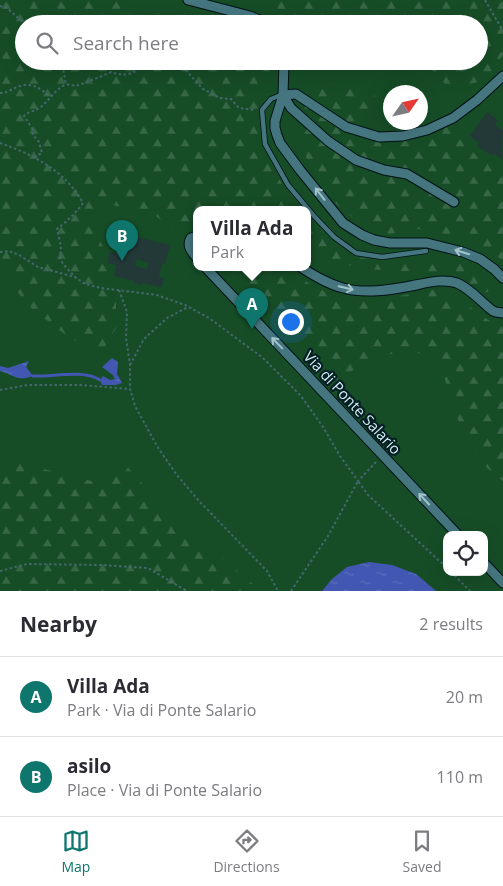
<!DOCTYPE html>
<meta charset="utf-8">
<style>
:root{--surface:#fff;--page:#f7f7f7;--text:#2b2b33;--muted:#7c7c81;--line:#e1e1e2;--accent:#0f766e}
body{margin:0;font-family:"Open Sans",sans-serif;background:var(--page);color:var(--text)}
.controls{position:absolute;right:15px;bottom:15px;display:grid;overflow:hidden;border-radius:10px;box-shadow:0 5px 20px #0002}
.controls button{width:45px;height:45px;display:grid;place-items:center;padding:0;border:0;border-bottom:1px solid var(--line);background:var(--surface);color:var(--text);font:25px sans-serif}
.compass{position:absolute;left:383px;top:85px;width:45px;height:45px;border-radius:50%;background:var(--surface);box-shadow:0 5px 20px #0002;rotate:56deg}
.you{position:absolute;left:290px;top:321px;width:18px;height:18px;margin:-12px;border:4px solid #fff;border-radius:50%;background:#1a73e8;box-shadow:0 0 0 8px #1a73e833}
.badge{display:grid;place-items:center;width:32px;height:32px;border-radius:50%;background:var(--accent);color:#fff;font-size:16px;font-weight:700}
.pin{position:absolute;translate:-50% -41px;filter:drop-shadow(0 1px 2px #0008)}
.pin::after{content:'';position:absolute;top:26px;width:18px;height:15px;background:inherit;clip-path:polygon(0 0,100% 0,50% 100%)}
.popup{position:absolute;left:193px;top:206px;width:118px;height:65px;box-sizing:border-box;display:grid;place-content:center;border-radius:10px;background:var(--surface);filter:drop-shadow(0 1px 4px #0005);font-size:16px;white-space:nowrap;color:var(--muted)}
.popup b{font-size:19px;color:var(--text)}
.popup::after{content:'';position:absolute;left:50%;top:100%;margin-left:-10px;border:10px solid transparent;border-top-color:var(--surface)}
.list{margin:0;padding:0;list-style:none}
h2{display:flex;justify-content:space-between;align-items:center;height:65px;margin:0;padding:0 20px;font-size:21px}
h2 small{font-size:16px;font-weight:400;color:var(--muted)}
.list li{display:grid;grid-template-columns:32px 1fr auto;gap:15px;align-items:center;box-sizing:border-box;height:80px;padding:0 20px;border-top:1px solid var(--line)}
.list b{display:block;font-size:19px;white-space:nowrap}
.list p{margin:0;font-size:16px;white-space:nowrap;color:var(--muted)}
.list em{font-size:16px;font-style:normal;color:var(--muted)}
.icon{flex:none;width:28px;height:28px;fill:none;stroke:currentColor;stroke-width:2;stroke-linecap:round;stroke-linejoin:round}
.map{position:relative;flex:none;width:503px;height:591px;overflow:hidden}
.search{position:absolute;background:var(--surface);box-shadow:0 5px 20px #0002;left:15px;right:15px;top:15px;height:55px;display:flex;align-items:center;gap:12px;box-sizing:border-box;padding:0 18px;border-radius:28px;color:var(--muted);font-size:19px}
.sheet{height:225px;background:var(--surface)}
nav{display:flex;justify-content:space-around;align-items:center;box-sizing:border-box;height:70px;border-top:1px solid var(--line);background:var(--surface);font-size:14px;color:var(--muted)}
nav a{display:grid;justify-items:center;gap:2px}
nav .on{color:var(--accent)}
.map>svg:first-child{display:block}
</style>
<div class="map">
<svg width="503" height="591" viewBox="0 0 503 591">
<defs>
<pattern id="forest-firs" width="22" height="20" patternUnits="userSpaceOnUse" patternTransform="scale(1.25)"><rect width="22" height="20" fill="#164d27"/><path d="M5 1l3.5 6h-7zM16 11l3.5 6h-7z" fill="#376747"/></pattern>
<pattern id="water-ripples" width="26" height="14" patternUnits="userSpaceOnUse" patternTransform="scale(1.25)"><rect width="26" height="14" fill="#4257b2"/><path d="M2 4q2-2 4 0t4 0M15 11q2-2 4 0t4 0" fill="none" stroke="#5c6fbd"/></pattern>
</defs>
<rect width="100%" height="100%" fill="#022b31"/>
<path fill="#164d27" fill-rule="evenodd" d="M0,0H503V591H0ZM24,24H479V61H24ZM390,92H420V122H390ZM197,210H307V268H197ZM447,535H484V572H447Z"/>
<g fill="url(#forest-firs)">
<polygon points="0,0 114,0 140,10 223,15 246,21 250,24 24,24 24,61 269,61 269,79 258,107 261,146 287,193 302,210 197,210 197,223 180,233 150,212 106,204 91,219 105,252 116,300 116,328 101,354 67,336 25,303 0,264"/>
<polygon points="272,0 503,0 503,55 485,80 450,89 431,69 395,66 344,67 328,61 479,61 479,24 284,24"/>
<polygon points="327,82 379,97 357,130 392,145 444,124 478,157 503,169 503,262 495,253 455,236 418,229 390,234 366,228 335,203 312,173 300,140 298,120 301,110 309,94"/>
<polygon points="307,216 329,241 356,257 381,260 463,262 485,272 492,283 488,292 480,292 468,283 452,274 366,269 330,261 307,247"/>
<polygon points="230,268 281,268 286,271 337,298 380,301 417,292 433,290 454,294 466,304 491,322 503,324 503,481 480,462 458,420 438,358 407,350 367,360 338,381 249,286"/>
<polygon points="0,458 95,482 124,463 161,505 261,591 0,591"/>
</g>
<g fill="url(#water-ripples)">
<polygon points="112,358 118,362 117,374 122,383 116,385 102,385 100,380 103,376 110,380 115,379 113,375 102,367"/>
<path d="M29,361L26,367L33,376C16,382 15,375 0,371V366L8,368Z"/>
<polygon points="369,562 392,565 416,574 436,591 322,591 332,579 347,567"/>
</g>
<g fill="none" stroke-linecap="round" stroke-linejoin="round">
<path stroke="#4257b2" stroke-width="3" d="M33,376C53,377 83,369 100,380"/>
</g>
<g fill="#223938" fill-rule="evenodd">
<polygon points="420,89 426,104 420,106 420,92 412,92"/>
<polygon points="487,112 498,120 495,125 503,130 502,160 494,153 492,156 477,146 479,143 470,136"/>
<path d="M132,236L170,245L165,264L162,263L159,277L164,278L162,287L142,283V285L134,283L135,281L114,276L116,265L107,263L110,252L117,253L121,237L131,239ZM137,259L148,263L147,269L135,266Z"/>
</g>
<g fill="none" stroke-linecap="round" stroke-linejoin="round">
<g stroke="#001216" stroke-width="6">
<polyline id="lane" points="281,95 271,99 262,110 265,144 288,185 314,216 334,237 356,253 382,257 426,251"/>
</g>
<g stroke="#001216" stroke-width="11">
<g id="street">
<polyline points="188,0 250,16 269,24"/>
<polyline points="284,61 283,95 275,121 275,128 277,135 280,143 300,170 343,223 362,235 374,240 390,243 427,243 463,252 480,259 494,269 503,278"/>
<polyline points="283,95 296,94 346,127 379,137 403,136 427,130 453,118 477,100 503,76"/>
<polyline points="283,95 291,108 328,141 356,160 384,170 407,174 454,202"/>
<path d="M197,236L191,238C186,246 192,252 197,258"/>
<polyline points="206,268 458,535"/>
<path d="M302,268C315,276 328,284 343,288C365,294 390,290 411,286C426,283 442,278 457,283C471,289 481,302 493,311L496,312L503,313"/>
<polyline points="484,563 503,583"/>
</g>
</g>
<g stroke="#44686e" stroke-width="2" stroke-dasharray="2.5 2.5" stroke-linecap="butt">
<polyline points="485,0 503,31"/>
<polyline points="0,6 7,8 25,24"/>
<path d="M60,61L62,63L66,84L76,86L100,77L111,72C128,78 135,73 148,61"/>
<polyline points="163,61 182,66 203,89 220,98 231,99 239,108 255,110"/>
<path d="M0,93C8,93 13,88 20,86C32,82 42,89 50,97"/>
<path d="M0,143C32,154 66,171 83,203C76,213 67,221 57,229L61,246L60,258L63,264L75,277"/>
<path d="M35,158L36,156L42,153L39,142L33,135L32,128L24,116C30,110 35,112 41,107C50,99 55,90 66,84"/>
<polyline points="0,252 9,251 19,255 38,267 75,277 85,284 101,288 157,295 185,305 209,318 263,358 301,396 323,427 340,456 358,481 376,462"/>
<polyline points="119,290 127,312 126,338 130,365 130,389 135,406 157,446 176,474 199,501 267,571 278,591"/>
<polyline points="130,365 144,339 167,318 188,307"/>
<polyline points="0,390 28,385 80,385 130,389"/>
<polyline points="0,571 27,564 100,565 148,568 187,591"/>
<polyline points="451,572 470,591"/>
<polyline points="291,591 328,536 358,481 368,495 447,568"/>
</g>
<use href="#lane" stroke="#45767f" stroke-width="4.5"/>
<use href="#street" stroke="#45767f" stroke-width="9"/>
</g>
<defs><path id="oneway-shaft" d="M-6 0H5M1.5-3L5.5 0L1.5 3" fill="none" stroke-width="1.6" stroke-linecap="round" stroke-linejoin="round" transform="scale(1.25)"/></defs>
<g stroke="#a2c3ca">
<use href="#oneway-shaft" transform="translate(320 194) rotate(-128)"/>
<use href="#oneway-shaft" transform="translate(462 252) rotate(-163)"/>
<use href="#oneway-shaft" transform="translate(346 288) rotate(13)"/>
<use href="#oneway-shaft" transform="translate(277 343) rotate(-134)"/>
<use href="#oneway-shaft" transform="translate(424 499) rotate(-133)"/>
</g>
<g text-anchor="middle" stroke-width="4.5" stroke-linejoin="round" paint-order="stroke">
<g font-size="15" fill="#d4edf2" stroke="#052024">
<text transform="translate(352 403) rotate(47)" y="5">Via di Ponte Salario</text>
</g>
</g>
</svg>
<div class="controls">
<button><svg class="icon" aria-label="locate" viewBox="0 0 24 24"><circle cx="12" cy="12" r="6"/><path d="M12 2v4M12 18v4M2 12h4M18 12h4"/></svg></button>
</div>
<svg class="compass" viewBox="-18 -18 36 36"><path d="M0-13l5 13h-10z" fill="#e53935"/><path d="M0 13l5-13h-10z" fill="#7c7c81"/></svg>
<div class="you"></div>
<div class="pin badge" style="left:252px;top:329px">A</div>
<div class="popup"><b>Villa Ada</b>Park</div>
<div class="pin badge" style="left:122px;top:261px">B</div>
<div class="search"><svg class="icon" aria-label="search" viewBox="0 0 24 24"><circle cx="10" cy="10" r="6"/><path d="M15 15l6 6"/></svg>Search here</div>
</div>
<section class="sheet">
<h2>Nearby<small>2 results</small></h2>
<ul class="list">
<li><span class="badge">A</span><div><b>Villa Ada</b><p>Park · Via di Ponte Salario</p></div><em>20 m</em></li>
<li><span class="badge">B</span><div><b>asilo</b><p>Place · Via di Ponte Salario</p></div><em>110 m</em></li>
</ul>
</section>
<nav>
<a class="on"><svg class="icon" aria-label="map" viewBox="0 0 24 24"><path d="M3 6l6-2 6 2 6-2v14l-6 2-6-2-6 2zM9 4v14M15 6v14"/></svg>Map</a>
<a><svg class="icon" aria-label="directions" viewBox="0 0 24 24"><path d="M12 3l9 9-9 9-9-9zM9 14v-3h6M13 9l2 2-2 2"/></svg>Directions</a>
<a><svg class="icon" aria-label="saved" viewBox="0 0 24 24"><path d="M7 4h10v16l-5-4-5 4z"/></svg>Saved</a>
</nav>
